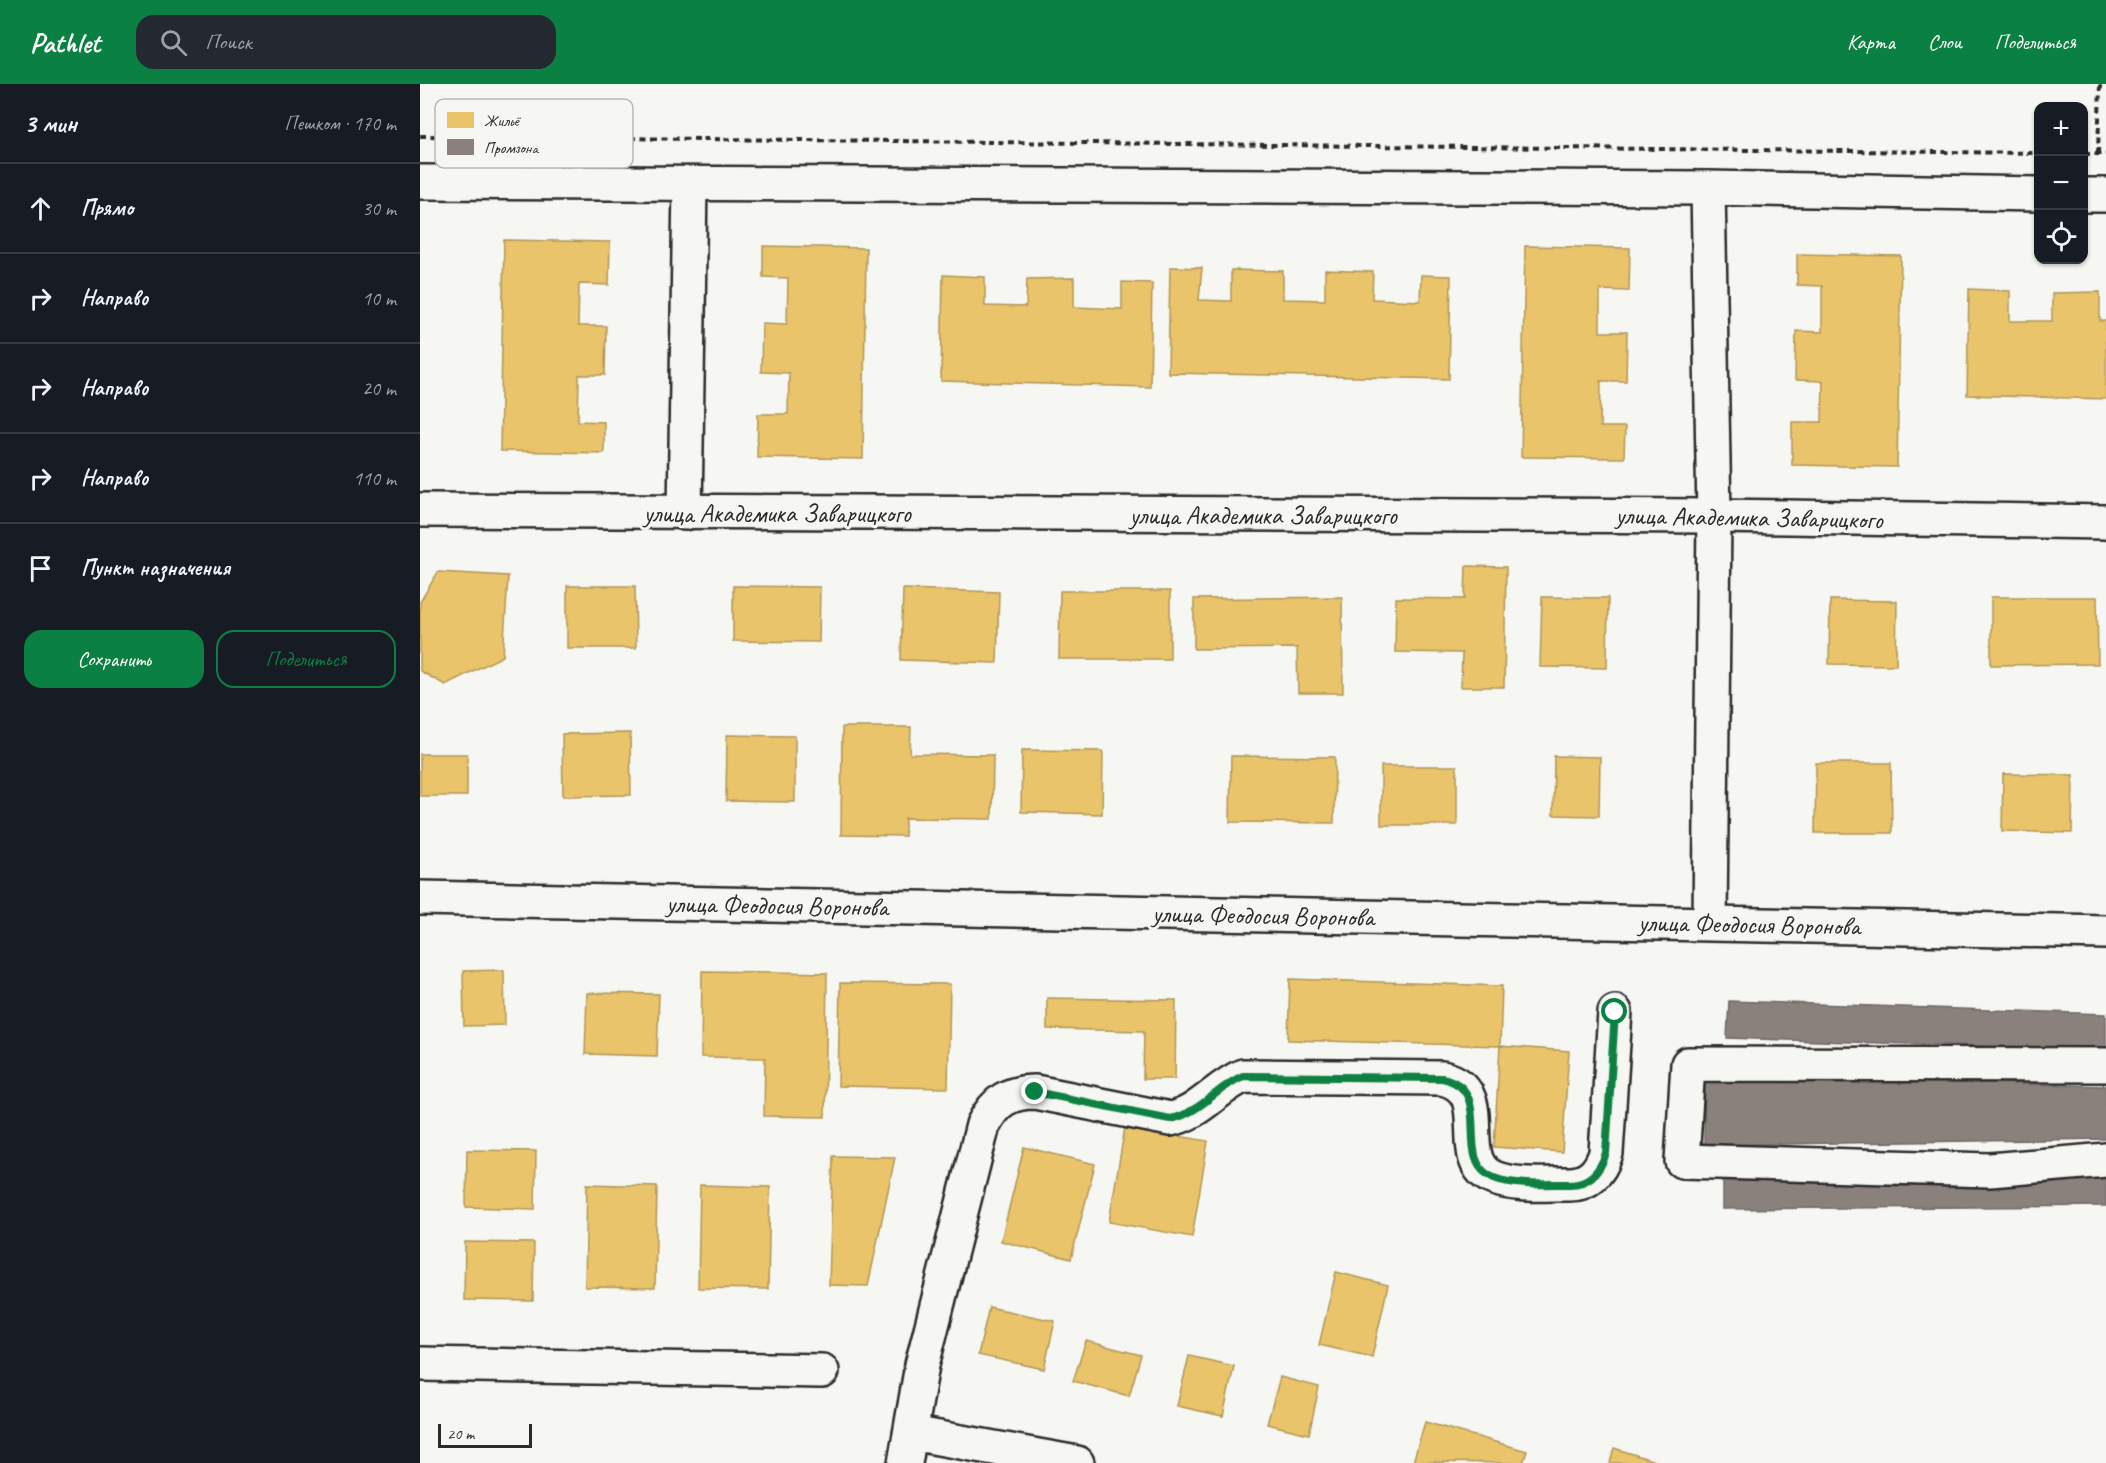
<!DOCTYPE html>
<html lang="ru">
<meta charset="utf-8">
<style>
:root{--surface:#171b24;--page:#242831;--text:#f1f3f6;--muted:#9ea1a6;--line:#363941;--accent:#0b8043}
body{margin:0;font-family:Caveat,sans-serif;background:var(--page);color:var(--text)}
.controls{position:absolute;right:18px;top:18px;display:grid;overflow:hidden;border-radius:12px;box-shadow:0 2px 4px #0004}
.controls button{width:54px;height:54px;display:grid;place-items:center;padding:0;border:0;border-bottom:2px solid var(--line);background:var(--surface);color:var(--text);font:30px sans-serif}
.scale{position:absolute;left:18px;bottom:15px;width:94px;box-sizing:border-box;padding-left:6px;border:3px solid #2b2b2b;border-top:0;font-size:16px;line-height:21px;white-space:nowrap;color:#2b2b2b;-webkit-text-stroke:4px #f6f6f2;paint-order:stroke}
.stop{position:absolute;width:18px;height:18px;margin:-14px;border:4px solid #0b8043;border-radius:50%;background:#fff}
.stop.end{background:#0b8043;border-color:#fff;box-shadow:0 2px 6px #0008}
.list{margin:0;padding:0;list-style:none}
h2{display:flex;justify-content:space-between;align-items:center;height:78px;margin:0;padding:0 24px;font-size:26px}
h2 small{font-size:20px;font-weight:400;color:var(--muted)}
.list li{display:grid;grid-template-columns:39px 1fr auto;gap:18px;align-items:center;box-sizing:border-box;height:90px;padding:0 24px;border-top:2px solid var(--line)}
.list b{display:block;font-size:22px;white-space:nowrap}
.list em{font-size:20px;font-style:normal;color:var(--muted)}
.actions{display:flex;gap:12px;padding:18px 24px}
.actions a{flex:1;padding:14px 0;border:2px solid var(--accent);border-radius:18px;text-align:center;font-size:21px;color:var(--accent)}
.actions .main{background:var(--accent);color:#fff}
.icon{flex:none;width:33px;height:33px;fill:none;stroke:currentColor;stroke-width:2;stroke-linecap:round;stroke-linejoin:round}
.map{position:relative;flex:none;width:1686px;height:1379px;overflow:hidden}
header{display:flex;align-items:center;gap:36px;box-sizing:border-box;height:84px;padding:0 30px;background:var(--accent);color:#fff}
header strong{font-size:28px}
nav{display:flex;gap:33px;margin-inline-start:auto;font-size:21px}
.search{width:420px;height:54px;background:var(--page);display:flex;align-items:center;gap:15px;box-sizing:border-box;padding:0 21px;border-radius:18px;color:var(--muted);font-size:22px}
main{display:flex}
aside{flex:1;background:var(--surface)}
.map>svg:first-child{display:block}
</style>
<header>
<strong>Pathlet</strong>
<div class="search"><svg class="icon" aria-label="search" viewBox="0 0 24 24"><circle cx="10" cy="10" r="6"/><path d="M15 15l6 6"/></svg>Поиск</div>
<nav><a>Карта</a><a>Слои</a><a>Поделиться</a></nav>
</header>
<main>
<aside>
<h2>3 мин<small>Пешком · 170 m</small></h2>
<ul class="list">
<li><svg class="icon" aria-label="ahead" viewBox="0 0 24 24"><path d="M12 20V5M6 11l6-6 6 6"/></svg><div><b>Прямо</b></div><em>30 m</em></li>
<li><svg class="icon" aria-label="right" viewBox="0 0 24 24"><path d="M7 20v-9h11M14 6l5 5-5 5"/></svg><div><b>Направо</b></div><em>10 m</em></li>
<li><svg class="icon" aria-label="right" viewBox="0 0 24 24"><path d="M7 20v-9h11M14 6l5 5-5 5"/></svg><div><b>Направо</b></div><em>20 m</em></li>
<li><svg class="icon" aria-label="right" viewBox="0 0 24 24"><path d="M7 20v-9h11M14 6l5 5-5 5"/></svg><div><b>Направо</b></div><em>110 m</em></li>
<li><svg class="icon" aria-label="arrive" viewBox="0 0 24 24"><path d="M6 21V4h12l-3 4 3 4H6"/></svg><div><b>Пункт назначения</b></div></li>
</ul>
<div class="actions"><a class="main">Сохранить</a><a>Поделиться</a></div>
</aside>
<div class="map">
<svg width="1686" height="1379" viewBox="0 0 1686 1379">
<rect width="100%" height="100%" fill="#f6f6f2"/>
<filter id="ink" filterUnits="userSpaceOnUse"><feTurbulence type="fractalNoise" baseFrequency=".0167" numOctaves="2"/><feDisplacementMap in="SourceGraphic" scale="12" xChannelSelector="R" yChannelSelector="G"/><feConvolveMatrix kernelMatrix="1 2 1 2 8 2 1 2 1" color-interpolation-filters="sRGB"/></filter>
<g filter="url(#ink)">
<g fill="#e9c46a" stroke="#b09657" stroke-width="1.5">
<polygon points="84,156 190,158 189,201 159,200 158,242 186,242 185,291 159,291 158,337 184,338 184,369 80,367"/>
<polygon points="343,162 446,164 443,375 337,373 338,330 368,330 369,289 341,288 342,239 367,240 368,194 343,193"/>
<polygon points="1105,162 1210,164 1209,207 1180,206 1180,248 1207,248 1206,297 1181,297 1180,343 1205,343 1204,374 1101,373"/>
<polygon points="1377,170 1481,172 1477,383 1372,381 1372,338 1402,338 1403,297 1375,296 1376,247 1402,248 1402,202 1377,201"/>
<polygon points="750,183 782,184 779,216 811,217 811,186 863,187 863,215 905,216 905,186 953,188 952,215 1000,217 1001,191 1031,192 1029,295 748,289"/>
<polygon points="523,191 565,193 565,222 606,223 607,195 654,194 654,223 702,225 702,198 732,199 730,303 521,297"/>
<polygon points="1549,205 1590,207 1590,237 1632,237 1632,209 1680,208 1680,237 1686,237 1686,315 1547,311"/>
<polygon points="1046,482 1086,483 1084,603 1041,603 1042,569 975,568 976,514 1045,515"/>
<polygon points="18,488 88,492 83,572 25,601 0,587 0,518"/>
<polygon points="147,502 215,502 216,564 147,564"/>
<polygon points="313,502 400,503 399,558 313,557"/>
<polygon points="483,505 579,508 577,579 481,576"/>
<polygon points="640,507 750,507 750,575 639,575"/>
<polygon points="922,513 923,609 878,609 877,564 774,565 774,515"/>
<polygon points="1122,513 1188,514 1187,584 1120,583"/>
<polygon points="1571,513 1677,513 1678,580 1571,581"/>
<polygon points="1410,516 1477,517 1476,581 1409,580"/>
<polygon points="422,643 491,643 490,670 573,671 572,735 485,734 485,752 421,751"/>
<polygon points="210,649 211,711 143,712 142,650"/>
<polygon points="307,651 375,652 375,718 306,717"/>
<polygon points="602,666 683,667 682,730 601,728"/>
<rect x="0" y="670" width="47" height="42"/>
<polygon points="811,672 915,673 914,739 810,738"/>
<polygon points="1134,672 1180,673 1179,732 1133,731"/>
<polygon points="1396,679 1471,679 1472,749 1395,749"/>
<rect x="961" y="682" width="76" height="59"/>
<polygon points="1583,690 1653,691 1652,749 1582,747"/>
<polygon points="84,886 85,941 44,942 43,887"/>
<polygon points="282,887 407,889 405,1033 344,1032 345,974 281,973"/>
<polygon points="870,895 1082,902 1080,962 868,956"/>
<polygon points="420,899 530,900 528,1004 418,1002"/>
<polygon points="167,909 239,910 237,972 165,970"/>
<polygon points="627,914 756,916 755,995 723,995 724,947 627,945"/>
<polygon points="1080,962 1149,967 1142,1068 1074,1063"/>
<polygon points="705,1043 788,1057 772,1153 689,1138"/>
<polygon points="604,1063 675,1080 651,1175 581,1157"/>
<polygon points="47,1066 116,1067 115,1125 46,1123"/>
<polygon points="413,1072 475,1073 448,1202 409,1201"/>
<polygon points="167,1100 237,1102 235,1204 165,1203"/>
<polygon points="280,1101 350,1103 348,1205 278,1204"/>
<polygon points="45,1158 114,1159 113,1217 44,1216"/>
<polygon points="916,1188 968,1201 952,1273 899,1261"/>
<polygon points="569,1223 635,1237 624,1285 558,1271"/>
<polygon points="666,1257 721,1271 709,1312 653,1297"/>
<polygon points="769,1272 814,1282 803,1332 757,1322"/>
<polygon points="860,1293 899,1303 889,1350 847,1340"/>
<polygon points="1005,1338 1107,1367 1103,1379 993,1378"/>
<polygon points="1194,1364 1241,1379 1190,1379"/>
</g>
<g fill="#8a817c" stroke="#6e6764" stroke-width="1.5">
<polygon points="1309,917 1686,930 1686,966 1307,954"/>
<polygon points="1285,992 1686,1002 1686,1055 1284,1061"/>
<polygon points="1686,1089 1686,1122 1303,1125 1303,1093"/>
</g>
<g fill="none" stroke-linecap="round" stroke-linejoin="round">
<g stroke="#2b2b2b" stroke-width="38">
<g id="minor">
<polyline points="0,98 1288,104"/>
<polyline points="1664,111 1686,111"/>
<polyline points="0,426 1294,432 1686,438"/>
<polyline points="265,429 270,100"/>
<polyline points="0,814 1686,848"/>
<polyline points="1290,839 1294,432 1288,104 1618,110"/>
<polyline points="1686,981 1268,980 1262,1077 1570,1086 1686,1076"/>
<polyline points="0,1280 402,1287"/>
<polyline points="491,1349 657,1379"/>
<path d="M485,1379L502,1281L563,1041C575,1017 589,1008 615,1008L750,1035C779,1030 797,1003 823,992L1022,994C1078,1006 1030,1076 1074,1094C1094,1102 1125,1100 1147,1100C1168,1101 1180,1088 1186,1069L1195,928"/>
</g>
</g>
<g stroke="#2b2b2b" stroke-width="4" stroke-dasharray="6 4.5" stroke-linecap="butt">
<polyline points="0,52 1618,69"/>
<polyline points="1664,70 1686,70"/>
<polyline points="1678,70 1680,0"/>
</g>
<use href="#minor" stroke="#f6f6f2" stroke-width="33"/>
</g>
</g>
<g fill="none" stroke-linecap="round" stroke-linejoin="round" filter="url(#ink)">
<path stroke="#0b8043" stroke-width="8" d="M615,1008L750,1035C779,1030 797,1003 823,992L1022,994C1078,1006 1030,1076 1074,1094C1094,1102 1125,1100 1147,1100C1168,1101 1180,1088 1186,1069L1195,928"/>
</g>
<g text-anchor="middle" stroke-width="6" stroke-linejoin="round" paint-order="stroke">
<g font-size="26" fill="#2b2b2b" stroke="#f6f6f2">
<text x="357" y="438">улица Академика Заварицкого</text>
<text x="843" y="440">улица Академика Заварицкого</text>
<text transform="translate(1329 433) rotate(1)" y="9">улица Академика Заварицкого</text>
<text transform="translate(357 821) rotate(1)" y="9">улица Феодосия Воронова</text>
<text transform="translate(843 831) rotate(1)" y="9">улица Феодосия Воронова</text>
<text transform="translate(1329 840) rotate(1)" y="9">улица Феодосия Воронова</text>
</g>
</g>
<rect x="15" y="15" width="198" height="69" rx="9" fill="#f6f6f2" stroke="#b9b9b6" stroke-width="1.5"/>
<rect x="27" y="28" width="27" height="16" fill="#e9c46a"/>
<rect x="27" y="55" width="27" height="16" fill="#8a817c"/>
<g font-size="16" fill="#2b2b2b">
<text x="64" y="42">Жильё</text>
<text x="64" y="69">Промзона</text>
</g>
</svg>
<div class="controls">
<button>+</button>
<button>−</button>
<button><svg class="icon" aria-label="locate" viewBox="0 0 24 24"><circle cx="12" cy="12" r="6"/><path d="M12 2v4M12 18v4M2 12h4M18 12h4"/></svg></button>
</div>
<div class="scale">20 m</div>
<div class="stop" style="left:1195px;top:928px"></div>
<div class="stop end" style="left:615px;top:1008px"></div>
</div>
</main>
